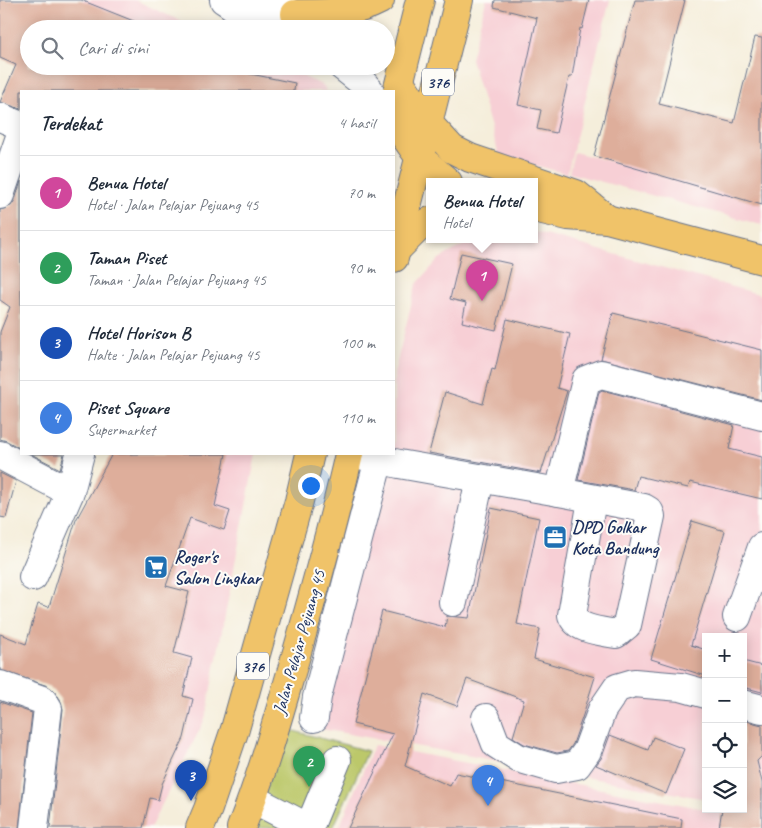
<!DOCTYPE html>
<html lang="id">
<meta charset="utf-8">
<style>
:root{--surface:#fff;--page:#f2f2f3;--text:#1f2937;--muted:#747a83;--line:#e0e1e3;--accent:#2563eb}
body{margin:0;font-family:Caveat,sans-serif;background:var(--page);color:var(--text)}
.controls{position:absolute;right:15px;bottom:15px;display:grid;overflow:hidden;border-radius:0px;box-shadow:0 2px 12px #0003}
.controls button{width:45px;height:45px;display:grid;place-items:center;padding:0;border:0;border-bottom:1px solid var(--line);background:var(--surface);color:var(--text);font:25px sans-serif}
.you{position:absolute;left:310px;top:485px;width:18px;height:18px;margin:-12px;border:4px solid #fff;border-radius:50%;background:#1a73e8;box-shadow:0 0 0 8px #1a73e833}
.badge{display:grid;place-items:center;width:32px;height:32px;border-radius:50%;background:var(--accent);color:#fff;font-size:16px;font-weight:700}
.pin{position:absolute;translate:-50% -41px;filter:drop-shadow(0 1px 2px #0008)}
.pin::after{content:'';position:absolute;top:26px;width:18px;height:15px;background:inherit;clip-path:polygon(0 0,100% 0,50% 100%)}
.popup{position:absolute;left:426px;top:178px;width:112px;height:65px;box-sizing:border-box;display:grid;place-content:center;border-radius:0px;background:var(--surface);filter:drop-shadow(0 1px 4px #0005);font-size:16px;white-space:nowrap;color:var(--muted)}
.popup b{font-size:19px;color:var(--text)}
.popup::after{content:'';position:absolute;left:50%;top:100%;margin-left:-10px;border:10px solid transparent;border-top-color:var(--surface)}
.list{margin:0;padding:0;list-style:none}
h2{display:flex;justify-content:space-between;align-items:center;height:65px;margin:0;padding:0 20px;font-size:21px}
h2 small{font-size:16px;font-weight:400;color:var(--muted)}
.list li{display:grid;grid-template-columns:32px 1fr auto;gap:15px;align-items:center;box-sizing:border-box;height:75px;padding:0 20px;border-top:1px solid var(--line)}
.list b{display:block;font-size:19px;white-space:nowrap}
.list p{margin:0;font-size:16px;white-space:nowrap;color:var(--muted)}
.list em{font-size:16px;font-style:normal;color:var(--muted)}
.icon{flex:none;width:28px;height:28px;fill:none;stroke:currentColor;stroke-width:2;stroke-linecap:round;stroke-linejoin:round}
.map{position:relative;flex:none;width:762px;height:828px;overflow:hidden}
.search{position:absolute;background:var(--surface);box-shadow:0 2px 12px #0003;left:20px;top:20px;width:375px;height:55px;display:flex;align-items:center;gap:12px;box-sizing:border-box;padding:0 18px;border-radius:28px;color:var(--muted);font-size:19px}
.panel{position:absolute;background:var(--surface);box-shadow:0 2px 12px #0003;left:20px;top:90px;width:375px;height:365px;border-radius:0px}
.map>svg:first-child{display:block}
</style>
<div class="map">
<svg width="762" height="828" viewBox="0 0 762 828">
<rect width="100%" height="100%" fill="#fdfcf7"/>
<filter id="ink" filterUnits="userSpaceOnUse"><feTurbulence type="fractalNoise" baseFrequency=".02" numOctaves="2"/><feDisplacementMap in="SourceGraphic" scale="10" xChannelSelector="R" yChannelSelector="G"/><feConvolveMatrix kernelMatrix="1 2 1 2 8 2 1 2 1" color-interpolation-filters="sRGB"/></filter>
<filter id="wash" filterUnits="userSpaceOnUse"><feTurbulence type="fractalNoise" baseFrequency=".0096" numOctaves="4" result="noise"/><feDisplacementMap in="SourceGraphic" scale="20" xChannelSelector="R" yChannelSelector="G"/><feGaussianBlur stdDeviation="1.12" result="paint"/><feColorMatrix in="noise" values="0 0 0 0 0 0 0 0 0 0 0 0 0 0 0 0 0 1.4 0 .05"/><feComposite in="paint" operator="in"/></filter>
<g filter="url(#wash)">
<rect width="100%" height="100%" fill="#f5eedb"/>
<g fill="#f7cfd5">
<polygon points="0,0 135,0 198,29 29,29"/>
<polygon points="486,0 610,0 567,174 499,155 471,59"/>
<polygon points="41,66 281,66 324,86 326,91 100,91"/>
<polygon points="574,152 762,201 762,225 569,173"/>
<polygon points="535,232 762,295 762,809 743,806 743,637 706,637 706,799 305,726 394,454 394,374 416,285 439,259 472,240 534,240"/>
<polygon points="159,454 256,454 205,719 150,828 95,828 136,537"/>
<polygon points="374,745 762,820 762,828 339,828"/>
</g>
<polygon fill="#bcc86a" stroke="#6c7c64" points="283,728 368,751 333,828 255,828"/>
<g id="blocks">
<g fill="#deae9b">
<polygon points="0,0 81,0 151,28 29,29 29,66 243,66 241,72 295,83 294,91 21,91 21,109 0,102 16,65 0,58"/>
<polygon points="495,0 589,0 582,29 580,28 572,77 569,77 556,133 537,129 541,110 518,105 537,18 494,7"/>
<polygon points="635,0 685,0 659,104 734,123 755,37 762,38 762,205 594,156"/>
<polygon points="21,181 21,449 7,441 0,439 0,332 10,307 0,300 0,210 11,206 15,200"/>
<polygon points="461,253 512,264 496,330 462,322 466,303 450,299"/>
<polygon points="613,313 762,350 762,400 601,359"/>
<polygon points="507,319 570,334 557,388 567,391 541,473 429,453 445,392 483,404 492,369 495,370"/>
<polygon points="602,390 734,425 729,449 762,457 762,499 690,482 688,488 638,476 634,490 578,480 599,392"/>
<polygon points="31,454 64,454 60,469"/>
<polygon points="112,454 226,454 215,506 230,511 224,530 190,518 166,586 189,592 174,653 192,658 183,696 193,699 184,738 162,784 158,800 150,798 143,828 50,828 63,709 60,699 54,691 48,686 0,670 0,634 26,644 38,604 49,607 76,520"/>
<polygon points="0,473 16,481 6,518 0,517"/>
<polygon points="491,508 539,518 517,624 540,629 534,659 595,677 583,715 573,744 568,751 557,753 524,744 513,737 524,700 467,679 457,706 424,694 405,766 450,786 456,773 682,819 681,828 348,828 393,734 353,724 382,611 445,627 447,616 469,618"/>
<polygon points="692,521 725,531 691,645 706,650 706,676 651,659"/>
<polygon points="743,661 762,666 762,692 743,687"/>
<polygon points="0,702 32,713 19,828 0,828"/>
<polygon points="743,720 762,725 762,756 757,761 762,782 762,828 719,828 722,809 743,809"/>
<polygon points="610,735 648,750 653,737 684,749 666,794 596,765 602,757"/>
</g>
</g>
</g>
<g filter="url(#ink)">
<use href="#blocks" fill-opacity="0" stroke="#67728a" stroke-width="1"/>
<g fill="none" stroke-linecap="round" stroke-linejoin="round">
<g stroke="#67728a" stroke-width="30">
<g id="minor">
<path d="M224,0C238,7 246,22 260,29"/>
<polyline points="229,3 267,5 295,14 328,29"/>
<polyline points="342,66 362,82 370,91"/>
<polyline points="0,117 21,126"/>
<polyline points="0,195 21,134"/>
<polyline points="356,454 399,464 559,492 586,380 601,374 762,416"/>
<polyline points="0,455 70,492"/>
<path d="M559,492L644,508L649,511L651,516L627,625L616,634C601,631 577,630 572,615L592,500"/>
<polyline points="33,577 70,492 80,454"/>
<polyline points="453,602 480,479"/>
<polyline points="737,617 762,547"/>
<polyline points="0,685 42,700 48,708 34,828"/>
<polyline points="743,704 762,709"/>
<polyline points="314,718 317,697 379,459"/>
<polyline points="486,718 496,744 518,758 556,769 577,765 587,751 602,710 617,688 634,683 681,687 706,694"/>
<polyline points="253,799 309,828"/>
<polyline points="309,828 337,760"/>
</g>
</g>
<g stroke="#67728a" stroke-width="30">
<g id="major">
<path d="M295,14C325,14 354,14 380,0"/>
<polyline points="400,82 428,123 452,149 470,158 576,194 607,219"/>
<polyline points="395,100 420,0"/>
<polyline points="394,121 419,157 448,182"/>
<polyline points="534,208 568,216 607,219 762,260"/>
<polyline points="395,251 418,228 430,221"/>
<polyline points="394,258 459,0"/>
<polyline points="200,828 208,809 235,729 299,501 310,454"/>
<path d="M241,828C262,775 277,721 293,666C313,596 333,525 349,454"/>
</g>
</g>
<use href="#minor" stroke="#fff" stroke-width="28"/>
<use href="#major" stroke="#f0c369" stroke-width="28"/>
</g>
</g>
<defs>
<g id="office-square" transform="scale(1.25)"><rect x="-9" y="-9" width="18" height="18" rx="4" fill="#1f6fb2" stroke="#fdfcf7"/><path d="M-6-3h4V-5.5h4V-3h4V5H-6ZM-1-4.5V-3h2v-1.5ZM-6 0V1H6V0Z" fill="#fff"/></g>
<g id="supermarket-square" transform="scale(1.25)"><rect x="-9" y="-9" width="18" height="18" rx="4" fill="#1f6fb2" stroke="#fdfcf7"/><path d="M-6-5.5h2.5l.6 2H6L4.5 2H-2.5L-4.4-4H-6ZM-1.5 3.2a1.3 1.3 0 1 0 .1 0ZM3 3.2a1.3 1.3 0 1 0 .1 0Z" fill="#fff"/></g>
</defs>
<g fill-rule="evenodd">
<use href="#office-square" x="555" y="537"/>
<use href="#supermarket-square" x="156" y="567"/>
</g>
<g text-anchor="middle" stroke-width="4" stroke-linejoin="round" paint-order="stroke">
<g fill="#fdfcf7" stroke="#5f6c8c" stroke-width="1">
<rect x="422" y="68.5" width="32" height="27" rx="4"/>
<rect x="237" y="652.5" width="32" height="27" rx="4"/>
</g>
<g font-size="16" font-weight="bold" fill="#1b2f5e">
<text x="438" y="88">376</text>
<text x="253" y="672">376</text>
</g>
<g font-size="18" font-weight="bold" fill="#1b2f5e" stroke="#fdfcf7" text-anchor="start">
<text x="572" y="533">DPD Golkar<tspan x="572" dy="21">Kota Bandung</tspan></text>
<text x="174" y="563">Roger's<tspan x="174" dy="21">Salon Lingkar</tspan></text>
</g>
<g font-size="18" fill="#1b2f5e" stroke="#fdfcf7">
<text transform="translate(299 642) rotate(-74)" y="6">Jalan Pelajar Pejuang 45</text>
</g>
</g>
</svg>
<div class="controls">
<button>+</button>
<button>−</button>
<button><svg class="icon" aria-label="locate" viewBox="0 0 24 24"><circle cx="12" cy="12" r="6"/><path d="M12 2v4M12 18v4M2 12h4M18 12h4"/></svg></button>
<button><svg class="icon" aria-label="layers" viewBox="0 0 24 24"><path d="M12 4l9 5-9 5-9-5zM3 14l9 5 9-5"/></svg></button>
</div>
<div class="you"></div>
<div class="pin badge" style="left:482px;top:301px;background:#d1479c">1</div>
<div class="popup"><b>Benua Hotel</b>Hotel</div>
<div class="pin badge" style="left:309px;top:787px;background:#2e9e5b">2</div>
<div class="pin badge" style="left:191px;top:801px;background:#1a4fb4">3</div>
<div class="pin badge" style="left:488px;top:806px;background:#3f7fe0">4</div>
<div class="search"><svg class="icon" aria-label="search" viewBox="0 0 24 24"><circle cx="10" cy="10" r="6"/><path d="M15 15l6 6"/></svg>Cari di sini</div>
<section class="panel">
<h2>Terdekat<small>4 hasil</small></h2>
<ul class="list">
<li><span class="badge" style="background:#d1479c">1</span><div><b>Benua Hotel</b><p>Hotel · Jalan Pelajar Pejuang 45</p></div><em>70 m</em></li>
<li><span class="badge" style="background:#2e9e5b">2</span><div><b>Taman Piset</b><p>Taman · Jalan Pelajar Pejuang 45</p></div><em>90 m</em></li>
<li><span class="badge" style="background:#1a4fb4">3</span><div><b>Hotel Horison B</b><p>Halte · Jalan Pelajar Pejuang 45</p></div><em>100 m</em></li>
<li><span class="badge" style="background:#3f7fe0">4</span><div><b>Piset Square</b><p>Supermarket</p></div><em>110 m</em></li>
</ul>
</section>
</div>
